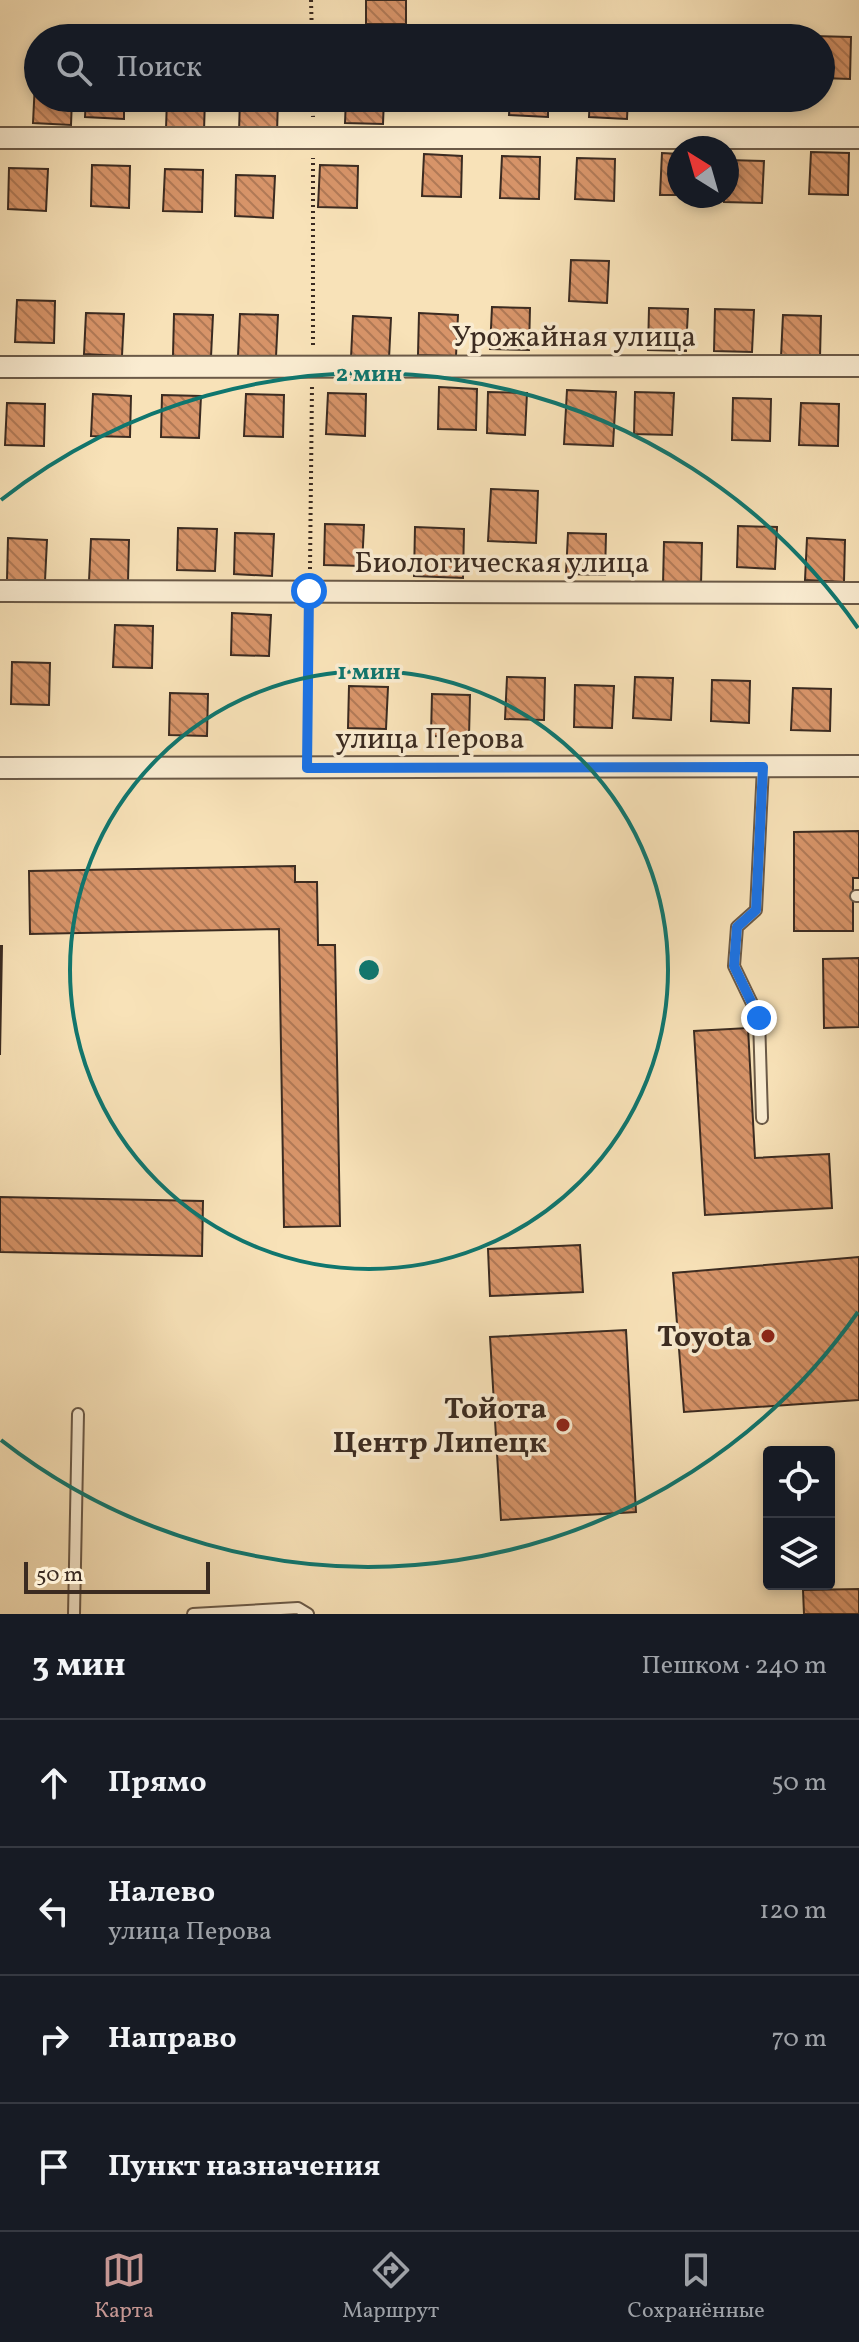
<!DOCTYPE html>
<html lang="ru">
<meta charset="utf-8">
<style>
:root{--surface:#171b24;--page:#20242c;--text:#f1f3f6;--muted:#9ea1a6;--line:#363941;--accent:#c59692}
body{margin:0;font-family:Vollkorn,serif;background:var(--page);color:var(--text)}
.controls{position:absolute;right:24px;bottom:24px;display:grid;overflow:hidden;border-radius:8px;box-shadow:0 4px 12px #0003}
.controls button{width:72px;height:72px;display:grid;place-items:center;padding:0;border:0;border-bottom:2px solid var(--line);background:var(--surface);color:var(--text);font:40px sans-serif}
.compass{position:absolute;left:667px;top:136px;width:72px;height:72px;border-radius:50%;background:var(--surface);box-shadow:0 4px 12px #0003;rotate:323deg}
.scale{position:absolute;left:24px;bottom:20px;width:186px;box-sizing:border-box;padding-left:8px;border:4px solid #3b2b21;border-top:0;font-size:22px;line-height:28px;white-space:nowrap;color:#3b2b21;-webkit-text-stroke:6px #faecd1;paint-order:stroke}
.stop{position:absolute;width:24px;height:24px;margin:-18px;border:6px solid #1a73e8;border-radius:50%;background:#fff}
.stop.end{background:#1a73e8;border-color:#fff;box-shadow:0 2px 8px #0008}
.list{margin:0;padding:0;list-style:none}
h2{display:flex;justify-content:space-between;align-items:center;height:104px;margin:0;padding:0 32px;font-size:34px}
h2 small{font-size:26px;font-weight:400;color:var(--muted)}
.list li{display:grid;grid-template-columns:52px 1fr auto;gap:24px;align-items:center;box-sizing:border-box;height:128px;padding:0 32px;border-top:2px solid var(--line)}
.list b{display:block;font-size:30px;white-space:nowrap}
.list p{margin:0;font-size:26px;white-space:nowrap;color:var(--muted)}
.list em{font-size:26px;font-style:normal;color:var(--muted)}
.icon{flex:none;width:44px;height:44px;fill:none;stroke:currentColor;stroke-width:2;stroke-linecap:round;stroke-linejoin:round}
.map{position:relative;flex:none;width:859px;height:1614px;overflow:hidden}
.search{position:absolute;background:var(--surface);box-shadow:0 4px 12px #0003;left:24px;right:24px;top:24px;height:88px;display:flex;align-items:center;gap:20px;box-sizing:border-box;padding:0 28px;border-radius:44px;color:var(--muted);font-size:30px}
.sheet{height:616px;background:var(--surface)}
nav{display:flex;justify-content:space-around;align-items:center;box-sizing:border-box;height:112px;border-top:2px solid var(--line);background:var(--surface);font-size:22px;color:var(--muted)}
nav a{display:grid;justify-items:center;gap:4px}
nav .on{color:var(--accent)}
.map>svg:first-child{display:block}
</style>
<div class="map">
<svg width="859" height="1614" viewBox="0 0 859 1614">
<defs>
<pattern id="building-back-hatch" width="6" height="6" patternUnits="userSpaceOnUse" patternTransform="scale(2)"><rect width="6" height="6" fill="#d79469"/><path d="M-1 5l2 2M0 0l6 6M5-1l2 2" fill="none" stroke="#b07956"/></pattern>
</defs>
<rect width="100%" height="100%" fill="#f8e2b8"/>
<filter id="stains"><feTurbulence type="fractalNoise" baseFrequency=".0025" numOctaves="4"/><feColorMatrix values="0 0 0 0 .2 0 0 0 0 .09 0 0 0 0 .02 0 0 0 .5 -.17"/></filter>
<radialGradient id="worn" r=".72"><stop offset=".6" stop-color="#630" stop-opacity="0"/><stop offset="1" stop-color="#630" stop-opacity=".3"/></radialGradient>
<g fill="url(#building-back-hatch)" stroke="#3b2b21" stroke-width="2">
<rect x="366" y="0" width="40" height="24"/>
<polygon points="813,36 851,37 850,79 821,78 821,38"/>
<polygon points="35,82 38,82 38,98 72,98 71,125 33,123"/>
<polygon points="86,98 124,98 124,119 85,117"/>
<polygon points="167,98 205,98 204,131 166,129"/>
<polygon points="240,98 278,98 277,134 239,132"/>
<polygon points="346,98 384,98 383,124 345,123"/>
<polygon points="422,98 460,98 460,107 422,106"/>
<polygon points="510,98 548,98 548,117 509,115"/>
<polygon points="590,98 628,98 627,119 589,117"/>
<polygon points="649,98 687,98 686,110 648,109"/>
<polygon points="811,152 849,153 848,195 809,194"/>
<polygon points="662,153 679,154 679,195 660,195"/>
<polygon points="424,154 462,156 461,197 422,196"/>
<polygon points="502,156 540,157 539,199 500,198"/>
<polygon points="577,158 615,159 614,201 575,199"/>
<polygon points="727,160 764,161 762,203 724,202 724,196 727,196"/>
<polygon points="92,165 130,166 129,208 91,206"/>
<polygon points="320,165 358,166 357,208 318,207"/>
<polygon points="9,168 48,169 46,211 8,209"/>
<polygon points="165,169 203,170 202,212 163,211"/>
<polygon points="236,175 275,176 273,218 235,216"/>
<polygon points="571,260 609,261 607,303 569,301"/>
<polygon points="17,300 55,301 54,343 15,342"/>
<polygon points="492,307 530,308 529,350 490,349"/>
<polygon points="649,308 688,309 686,351 648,350"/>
<polygon points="715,309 754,310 752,352 714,351"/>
<polygon points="86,313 124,314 122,356 84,354"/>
<polygon points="419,313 458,315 456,356 418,355"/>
<polygon points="174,314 213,315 211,357 173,356"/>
<polygon points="240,314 278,315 276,357 238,356"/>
<polygon points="783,315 821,316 820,358 781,357"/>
<polygon points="353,316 391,318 389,359 351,358"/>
<polygon points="439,387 477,389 476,430 438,429"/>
<polygon points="567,390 616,392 613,446 564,444"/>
<polygon points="488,392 527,393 525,435 487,433"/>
<polygon points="635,392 674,393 672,435 634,434"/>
<polygon points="328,393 366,394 365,436 326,434"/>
<polygon points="93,394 131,396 130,437 91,436"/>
<polygon points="246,394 284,395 283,437 244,436"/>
<polygon points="162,395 201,396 199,438 161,437"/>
<polygon points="733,398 771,399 770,441 732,440"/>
<polygon points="7,403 45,404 44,446 5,445"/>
<polygon points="801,403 839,404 838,446 799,445"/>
<polygon points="491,489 538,491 536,543 488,541"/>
<polygon points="325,524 364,525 362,566 324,565"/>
<polygon points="738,526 777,527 775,569 737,567"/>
<polygon points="415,527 464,529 463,578 414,576"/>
<polygon points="178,528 217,529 215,571 177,570"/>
<polygon points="235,533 274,534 272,576 234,574"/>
<polygon points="568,533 606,534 605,575 566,574"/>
<polygon points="8,538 47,540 45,581 7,580"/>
<polygon points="807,538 845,540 844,582 805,580"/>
<polygon points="91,539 129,540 128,582 89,581"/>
<polygon points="664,542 702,543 701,585 663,584"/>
<polygon points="232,613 271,615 269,656 231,655"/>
<polygon points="115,625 153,626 152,668 113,667"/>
<polygon points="12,662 50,663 49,705 11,704"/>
<polygon points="507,677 545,678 544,720 505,719"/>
<polygon points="635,677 673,678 671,720 633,718"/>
<polygon points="712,680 750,681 749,723 711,721"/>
<polygon points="575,685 614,686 612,728 574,727"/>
<polygon points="349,686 388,687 386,729 348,728"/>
<polygon points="793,688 831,689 830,731 791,730"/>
<polygon points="170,693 208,694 207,736 169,735"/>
<polygon points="432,694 470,695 469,737 431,736"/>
<polygon points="859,831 859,878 853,878 853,931 794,931 794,832"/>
<polygon points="295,866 295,882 317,882 318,945 335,945 340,1226 284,1227 279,929 30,934 29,871"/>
<polygon points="0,946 2,946 0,1055"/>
<polygon points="859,958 859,1027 824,1028 823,959"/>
<polygon points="748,1028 755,1158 829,1154 832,1208 705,1215 694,1031"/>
<polygon points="0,1197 203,1201 202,1256 0,1252"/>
<polygon points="580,1245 583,1292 490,1296 488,1249"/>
<polygon points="859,1257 859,1400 684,1412 673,1273"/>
<polygon points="626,1330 636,1512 501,1520 490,1337"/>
<polygon points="859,1589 859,1614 804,1614 803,1590"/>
</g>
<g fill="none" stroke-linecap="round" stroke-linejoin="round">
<g stroke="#6a5947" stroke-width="14">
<g id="lane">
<polyline points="856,896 859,896"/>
<polyline points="762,1118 759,1018 734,966 737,927 756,910 763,767"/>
<polyline points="74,1614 78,1414"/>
<polyline points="193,1614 298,1608 308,1614"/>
</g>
</g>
<g stroke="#6a5947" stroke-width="24">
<g id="street">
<polyline points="0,138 859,138"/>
<polyline points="0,367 859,366"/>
<polyline points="0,591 859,593"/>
<polyline points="0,768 859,766"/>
</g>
</g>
<g stroke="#3b2b21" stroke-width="4" stroke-dasharray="2 4" stroke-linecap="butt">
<polyline points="311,0 312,38"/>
<polyline points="312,98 313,117"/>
<polyline points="313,345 313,158"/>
<polyline points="310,569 312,386"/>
<polyline points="307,745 309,614"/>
</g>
<use href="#lane" stroke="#faecd1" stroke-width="10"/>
<use href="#street" stroke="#faecd1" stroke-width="20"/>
</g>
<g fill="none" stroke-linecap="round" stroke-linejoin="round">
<polyline stroke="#1a73e8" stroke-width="10" points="309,591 307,768 763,767 756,910 737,927 734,966 759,1018"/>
</g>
<g fill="none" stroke="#0f766e" stroke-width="4">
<circle cx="369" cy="970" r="299"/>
<path d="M858 1312A597 597 0 0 1 1 1440M1 500A597 597 0 0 1 858 628"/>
</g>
<g fill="#8f2418" stroke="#faecd1" stroke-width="3">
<circle cx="768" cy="1336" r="8"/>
<circle cx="563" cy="1425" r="8"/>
</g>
<g text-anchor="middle" stroke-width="7" stroke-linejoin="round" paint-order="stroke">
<g font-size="30" fill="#3b2b21" stroke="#faecd1">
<text x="574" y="346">Урожайная улица</text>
<text x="502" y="572">Биологическая улица</text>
<text x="430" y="748">улица Перова</text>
</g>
<g font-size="30" font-weight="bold" fill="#3b2b21" stroke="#faecd1" text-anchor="end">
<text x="752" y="1346">Toyota</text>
<text x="547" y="1418">Тойота<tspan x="547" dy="34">Центр Липецк</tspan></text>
</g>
</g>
<circle cx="369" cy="970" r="12" fill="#0f766e" stroke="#faecd1" stroke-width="4"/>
<g font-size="24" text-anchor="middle" font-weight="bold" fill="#0f766e" stroke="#faecd1" stroke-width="7" stroke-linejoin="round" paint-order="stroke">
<text x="369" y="381">2 мин</text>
<text x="369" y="679">1 мин</text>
</g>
<rect width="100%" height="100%" filter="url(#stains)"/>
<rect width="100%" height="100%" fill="url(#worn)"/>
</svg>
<div class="controls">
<button><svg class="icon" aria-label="locate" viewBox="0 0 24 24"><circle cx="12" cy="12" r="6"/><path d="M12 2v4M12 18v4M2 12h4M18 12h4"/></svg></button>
<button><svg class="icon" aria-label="layers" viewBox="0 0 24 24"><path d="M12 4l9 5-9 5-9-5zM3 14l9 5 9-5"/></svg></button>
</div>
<svg class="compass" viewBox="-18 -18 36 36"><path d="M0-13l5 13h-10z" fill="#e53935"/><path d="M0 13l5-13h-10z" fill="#9ea1a6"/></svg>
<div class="scale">50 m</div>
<div class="stop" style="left:309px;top:591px"></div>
<div class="stop end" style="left:759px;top:1018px"></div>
<div class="search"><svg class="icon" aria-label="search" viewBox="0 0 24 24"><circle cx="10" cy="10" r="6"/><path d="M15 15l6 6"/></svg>Поиск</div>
</div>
<section class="sheet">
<h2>3 мин<small>Пешком · 240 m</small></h2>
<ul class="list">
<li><svg class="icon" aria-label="ahead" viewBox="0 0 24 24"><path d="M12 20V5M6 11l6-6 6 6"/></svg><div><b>Прямо</b></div><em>50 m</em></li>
<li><svg class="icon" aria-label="left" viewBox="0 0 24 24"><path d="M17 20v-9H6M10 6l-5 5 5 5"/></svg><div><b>Налево</b><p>улица Перова</p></div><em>120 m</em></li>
<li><svg class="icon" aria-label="right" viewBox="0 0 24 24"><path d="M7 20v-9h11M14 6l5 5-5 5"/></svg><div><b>Направо</b></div><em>70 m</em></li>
<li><svg class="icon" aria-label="arrive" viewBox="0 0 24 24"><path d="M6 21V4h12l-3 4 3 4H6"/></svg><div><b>Пункт назначения</b></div></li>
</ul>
</section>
<nav>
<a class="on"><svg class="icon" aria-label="map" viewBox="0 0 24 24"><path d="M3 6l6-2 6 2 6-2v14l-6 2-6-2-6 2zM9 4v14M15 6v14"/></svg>Карта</a>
<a><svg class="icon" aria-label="directions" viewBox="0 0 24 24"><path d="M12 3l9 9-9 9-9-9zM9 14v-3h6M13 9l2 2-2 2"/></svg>Маршрут</a>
<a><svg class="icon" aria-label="saved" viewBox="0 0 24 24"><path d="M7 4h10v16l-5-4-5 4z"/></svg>Сохранённые</a>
</nav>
